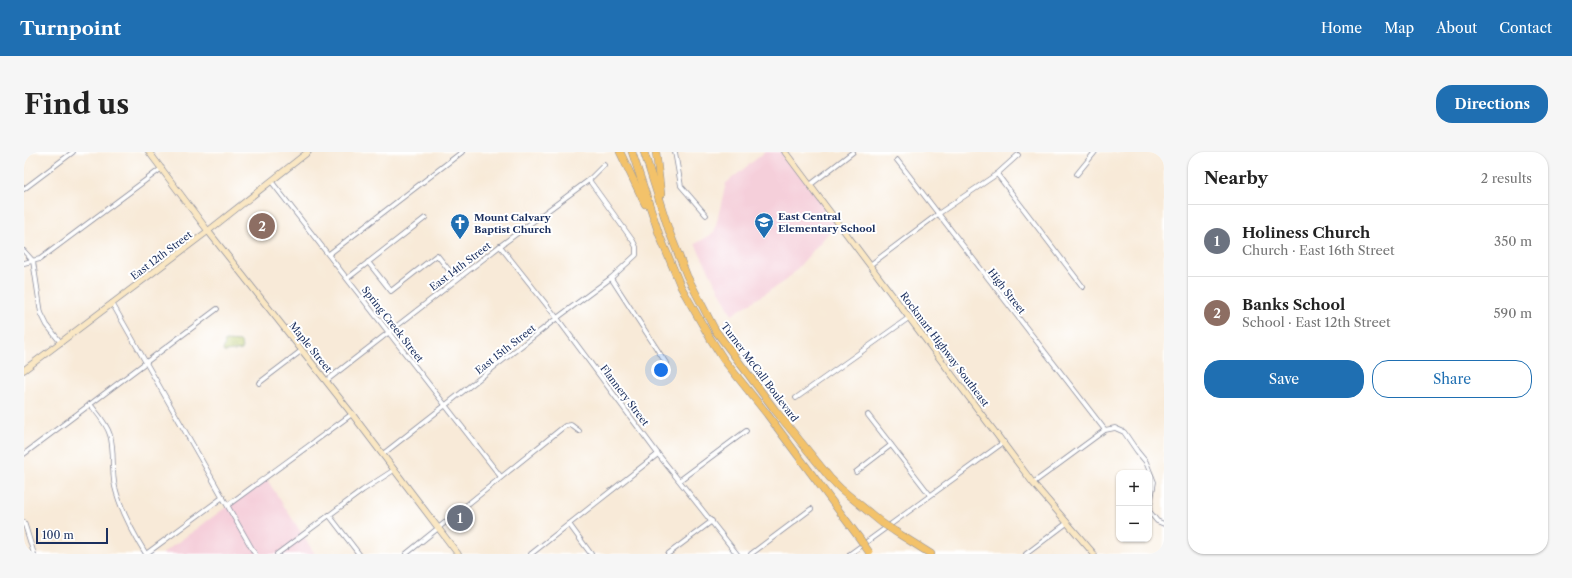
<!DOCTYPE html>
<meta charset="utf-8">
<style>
:root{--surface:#fff;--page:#f6f6f6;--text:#222;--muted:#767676;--line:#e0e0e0;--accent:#1f6fb2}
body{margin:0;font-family:"Libre Caslon Text",serif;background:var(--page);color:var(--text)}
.controls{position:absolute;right:12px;bottom:12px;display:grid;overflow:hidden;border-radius:8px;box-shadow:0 1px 3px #0004}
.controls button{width:36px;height:36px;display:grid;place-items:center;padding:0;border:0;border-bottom:1px solid var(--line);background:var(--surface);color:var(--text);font:20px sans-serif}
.scale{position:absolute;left:12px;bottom:10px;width:72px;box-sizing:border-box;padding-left:4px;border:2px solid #1b2f5e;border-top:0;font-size:11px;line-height:14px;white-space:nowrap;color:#1b2f5e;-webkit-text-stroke:3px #fff;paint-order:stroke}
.you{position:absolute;left:637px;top:218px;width:14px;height:14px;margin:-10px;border:3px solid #fff;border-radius:50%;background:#1a73e8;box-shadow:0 0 0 6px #1a73e833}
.badge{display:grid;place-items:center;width:26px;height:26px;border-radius:50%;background:var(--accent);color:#fff;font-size:13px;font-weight:700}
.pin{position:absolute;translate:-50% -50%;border:2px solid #fff;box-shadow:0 1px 4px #0006}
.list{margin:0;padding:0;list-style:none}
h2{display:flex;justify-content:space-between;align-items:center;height:52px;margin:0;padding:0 16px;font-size:17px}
h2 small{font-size:13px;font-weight:400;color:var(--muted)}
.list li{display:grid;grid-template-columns:26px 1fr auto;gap:12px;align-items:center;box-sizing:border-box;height:72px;padding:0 16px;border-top:1px solid var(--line)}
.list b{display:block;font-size:15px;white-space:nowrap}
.list p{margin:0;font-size:13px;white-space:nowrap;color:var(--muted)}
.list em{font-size:13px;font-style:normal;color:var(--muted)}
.actions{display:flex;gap:8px;padding:12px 16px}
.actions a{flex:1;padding:9px 0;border:1px solid var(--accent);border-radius:16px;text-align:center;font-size:14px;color:var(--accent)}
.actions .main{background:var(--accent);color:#fff}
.map{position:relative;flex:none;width:1140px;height:402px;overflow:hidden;border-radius:16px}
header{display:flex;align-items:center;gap:24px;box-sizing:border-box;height:56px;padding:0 20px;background:var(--accent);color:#fff}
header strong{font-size:19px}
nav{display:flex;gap:22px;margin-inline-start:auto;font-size:14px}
.intro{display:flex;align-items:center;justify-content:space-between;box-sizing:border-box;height:96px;padding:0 24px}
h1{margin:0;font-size:28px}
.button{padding:10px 18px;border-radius:16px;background:var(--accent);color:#fff;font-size:14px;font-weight:700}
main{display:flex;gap:24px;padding:0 24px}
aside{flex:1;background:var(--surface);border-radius:16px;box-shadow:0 1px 3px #0004}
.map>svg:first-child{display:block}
</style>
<header>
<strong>Turnpoint</strong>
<nav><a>Home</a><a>Map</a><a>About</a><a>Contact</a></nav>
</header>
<div class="intro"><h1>Find us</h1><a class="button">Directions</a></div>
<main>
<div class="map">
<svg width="1140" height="402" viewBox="0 0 1140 402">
<defs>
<pattern id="park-tufts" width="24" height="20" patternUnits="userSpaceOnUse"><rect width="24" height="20" fill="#bdce71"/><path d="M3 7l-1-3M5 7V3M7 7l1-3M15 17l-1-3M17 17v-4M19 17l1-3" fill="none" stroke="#a2b164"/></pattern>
</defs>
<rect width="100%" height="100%" fill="#fff"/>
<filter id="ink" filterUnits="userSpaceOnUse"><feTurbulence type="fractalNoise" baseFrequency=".025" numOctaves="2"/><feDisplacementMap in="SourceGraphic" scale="8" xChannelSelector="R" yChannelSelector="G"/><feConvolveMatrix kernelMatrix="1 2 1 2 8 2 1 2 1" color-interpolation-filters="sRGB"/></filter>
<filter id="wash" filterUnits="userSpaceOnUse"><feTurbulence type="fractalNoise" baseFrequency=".012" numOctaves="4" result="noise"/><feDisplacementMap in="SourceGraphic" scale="16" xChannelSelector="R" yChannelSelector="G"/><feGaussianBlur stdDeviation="0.9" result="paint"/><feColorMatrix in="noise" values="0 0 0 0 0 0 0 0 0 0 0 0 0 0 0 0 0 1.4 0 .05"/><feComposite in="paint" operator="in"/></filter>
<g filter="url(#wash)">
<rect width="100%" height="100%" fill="#f8ead8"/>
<g fill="#f5cfda">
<polygon points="741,0 761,0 814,70 765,126 708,163 671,92 690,81 702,31"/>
<polygon points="242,326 291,402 138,402"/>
</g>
<polygon fill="url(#park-tufts)" stroke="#6c7e68" points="201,189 217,190 218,198 200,200 199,199"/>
</g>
<g filter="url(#ink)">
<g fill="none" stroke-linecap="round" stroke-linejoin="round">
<g stroke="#8a8c9b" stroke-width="5.5">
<g id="minor">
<polyline points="651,0 657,34 682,63"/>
<polyline points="873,8 1081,278"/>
<polyline points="973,22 1059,135"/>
<polyline points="1053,22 1071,0"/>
<polyline points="247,29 477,325"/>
<polyline points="786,33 829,0"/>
<polyline points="0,37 49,0"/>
<polyline points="476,94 533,166 634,302 713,402"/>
<polyline points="0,99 9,109 17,161 23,173 37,191"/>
<polyline points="305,102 438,0"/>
<polyline points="344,110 367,139 413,103 432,127"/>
<polyline points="0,111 16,107 138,16"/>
<polyline points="846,113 914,62 973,22 994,3"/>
<polyline points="324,126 401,66"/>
<polyline points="587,126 642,211"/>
<polyline points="88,151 231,402"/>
<polyline points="302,229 476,94 565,28 580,13"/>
<polyline points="235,231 277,199"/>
<polyline points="772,246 886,165"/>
<path d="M66,252C73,261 83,272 86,283C91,299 87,318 91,335C97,359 109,381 122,402"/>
<polyline points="844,263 906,343"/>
<polyline points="0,302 193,157"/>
<polyline points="359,302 533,166 587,126 612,103 612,95 609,89 565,28"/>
<polyline points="832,320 867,293"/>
<polyline points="656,328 722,279"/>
<polyline points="1009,331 1081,278 1091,276 1100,280 1113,299 1122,310 1130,330 1125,359 1133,369 1140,372"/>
<polyline points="204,353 328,262"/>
<polyline points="305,363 335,402"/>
<polyline points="0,370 10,402"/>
<polyline points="545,372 567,402"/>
<polyline points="122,402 199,345"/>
<polyline points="253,402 339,338 370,318"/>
<polyline points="382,402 537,277 541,274 547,273 555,279"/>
<polyline points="507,402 634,302"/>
<polyline points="644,402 688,369"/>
<polyline points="727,402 787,357"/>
<polyline points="826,402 980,290"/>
<polyline points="1002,402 1043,371"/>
</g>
</g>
<g stroke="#8a8c9b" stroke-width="7">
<g id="secondary">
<polyline points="125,0 184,79 328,262 434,402"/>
<polyline points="761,0 1009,331 1070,402"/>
<polyline points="0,218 184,79 284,0"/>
</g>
</g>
<g stroke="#8a8c9b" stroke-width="8">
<g id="motorway">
<polyline points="596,0 621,52"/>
<polyline points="608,0 635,82 657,135 686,186 700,208 743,262 836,387"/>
<polyline points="620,0 645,79 663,124 691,178 751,258 806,326 817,337 858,371"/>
<polyline points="632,0 637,42"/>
<polyline points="872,380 907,402"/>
</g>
</g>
<use href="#minor" stroke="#fff" stroke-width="4"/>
<use href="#secondary" stroke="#fae7c3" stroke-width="5.5"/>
<use href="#motorway" stroke="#f3c26a" stroke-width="7"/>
<g stroke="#8a8c9b" stroke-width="8" stroke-linecap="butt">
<g id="motorway-bridge">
<polyline points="858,371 872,380"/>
<polyline points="836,387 845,400"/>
</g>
</g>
<use href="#motorway-bridge" stroke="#f3c26a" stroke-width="7"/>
</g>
</g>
<defs>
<g id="school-pin" transform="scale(1)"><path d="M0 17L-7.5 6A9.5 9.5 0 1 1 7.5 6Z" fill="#1f6fb2" stroke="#fff"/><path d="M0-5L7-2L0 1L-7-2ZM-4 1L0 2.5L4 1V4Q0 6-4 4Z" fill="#fff"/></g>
<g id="church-pin" transform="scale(1)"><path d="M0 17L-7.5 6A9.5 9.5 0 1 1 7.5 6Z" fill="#1f6fb2" stroke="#fff"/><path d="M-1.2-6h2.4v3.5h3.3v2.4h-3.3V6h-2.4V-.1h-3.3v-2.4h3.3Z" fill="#fff"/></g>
</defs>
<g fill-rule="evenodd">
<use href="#school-pin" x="740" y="70"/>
<use href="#church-pin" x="436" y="71"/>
</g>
<g text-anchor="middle" stroke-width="4" stroke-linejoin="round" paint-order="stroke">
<g font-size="10" font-weight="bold" fill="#1b2f5e" stroke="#fff" text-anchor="start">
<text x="754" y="68">East Central<tspan x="754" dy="12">Elementary School</tspan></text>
<text x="450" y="69">Mount Calvary<tspan x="450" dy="12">Baptist Church</tspan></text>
</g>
<g font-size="10" fill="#1b2f5e" stroke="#fff">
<text transform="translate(137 103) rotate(-37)" y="4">East 12th Street</text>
<text transform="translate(436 114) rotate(-37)" y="4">East 14th Street</text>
<text transform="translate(983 139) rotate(52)" y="4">High Street</text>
<text transform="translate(369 172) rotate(52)" y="4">Spring Creek Street</text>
<text transform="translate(287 195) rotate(51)" y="4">Maple Street</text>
<text transform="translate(481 197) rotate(-38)" y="4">East 15th Street</text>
<text transform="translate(921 197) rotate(53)" y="4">Rockmart Highway Southeast</text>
<text transform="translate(736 220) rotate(53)" y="4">Turner McCall Boulevard</text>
<text transform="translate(601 243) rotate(53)" y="4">Flannery Street</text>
</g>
</g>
</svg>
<div class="controls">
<button>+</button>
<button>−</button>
</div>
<div class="scale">100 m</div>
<div class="you"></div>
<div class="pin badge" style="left:436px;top:366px;background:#6b7280">1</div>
<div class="pin badge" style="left:238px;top:74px;background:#8d6e63">2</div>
</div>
<aside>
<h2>Nearby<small>2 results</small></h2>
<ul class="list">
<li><span class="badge" style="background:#6b7280">1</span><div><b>Holiness Church</b><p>Church · East 16th Street</p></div><em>350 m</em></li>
<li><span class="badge" style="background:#8d6e63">2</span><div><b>Banks School</b><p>School · East 12th Street</p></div><em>590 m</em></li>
</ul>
<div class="actions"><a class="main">Save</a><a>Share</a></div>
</aside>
</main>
